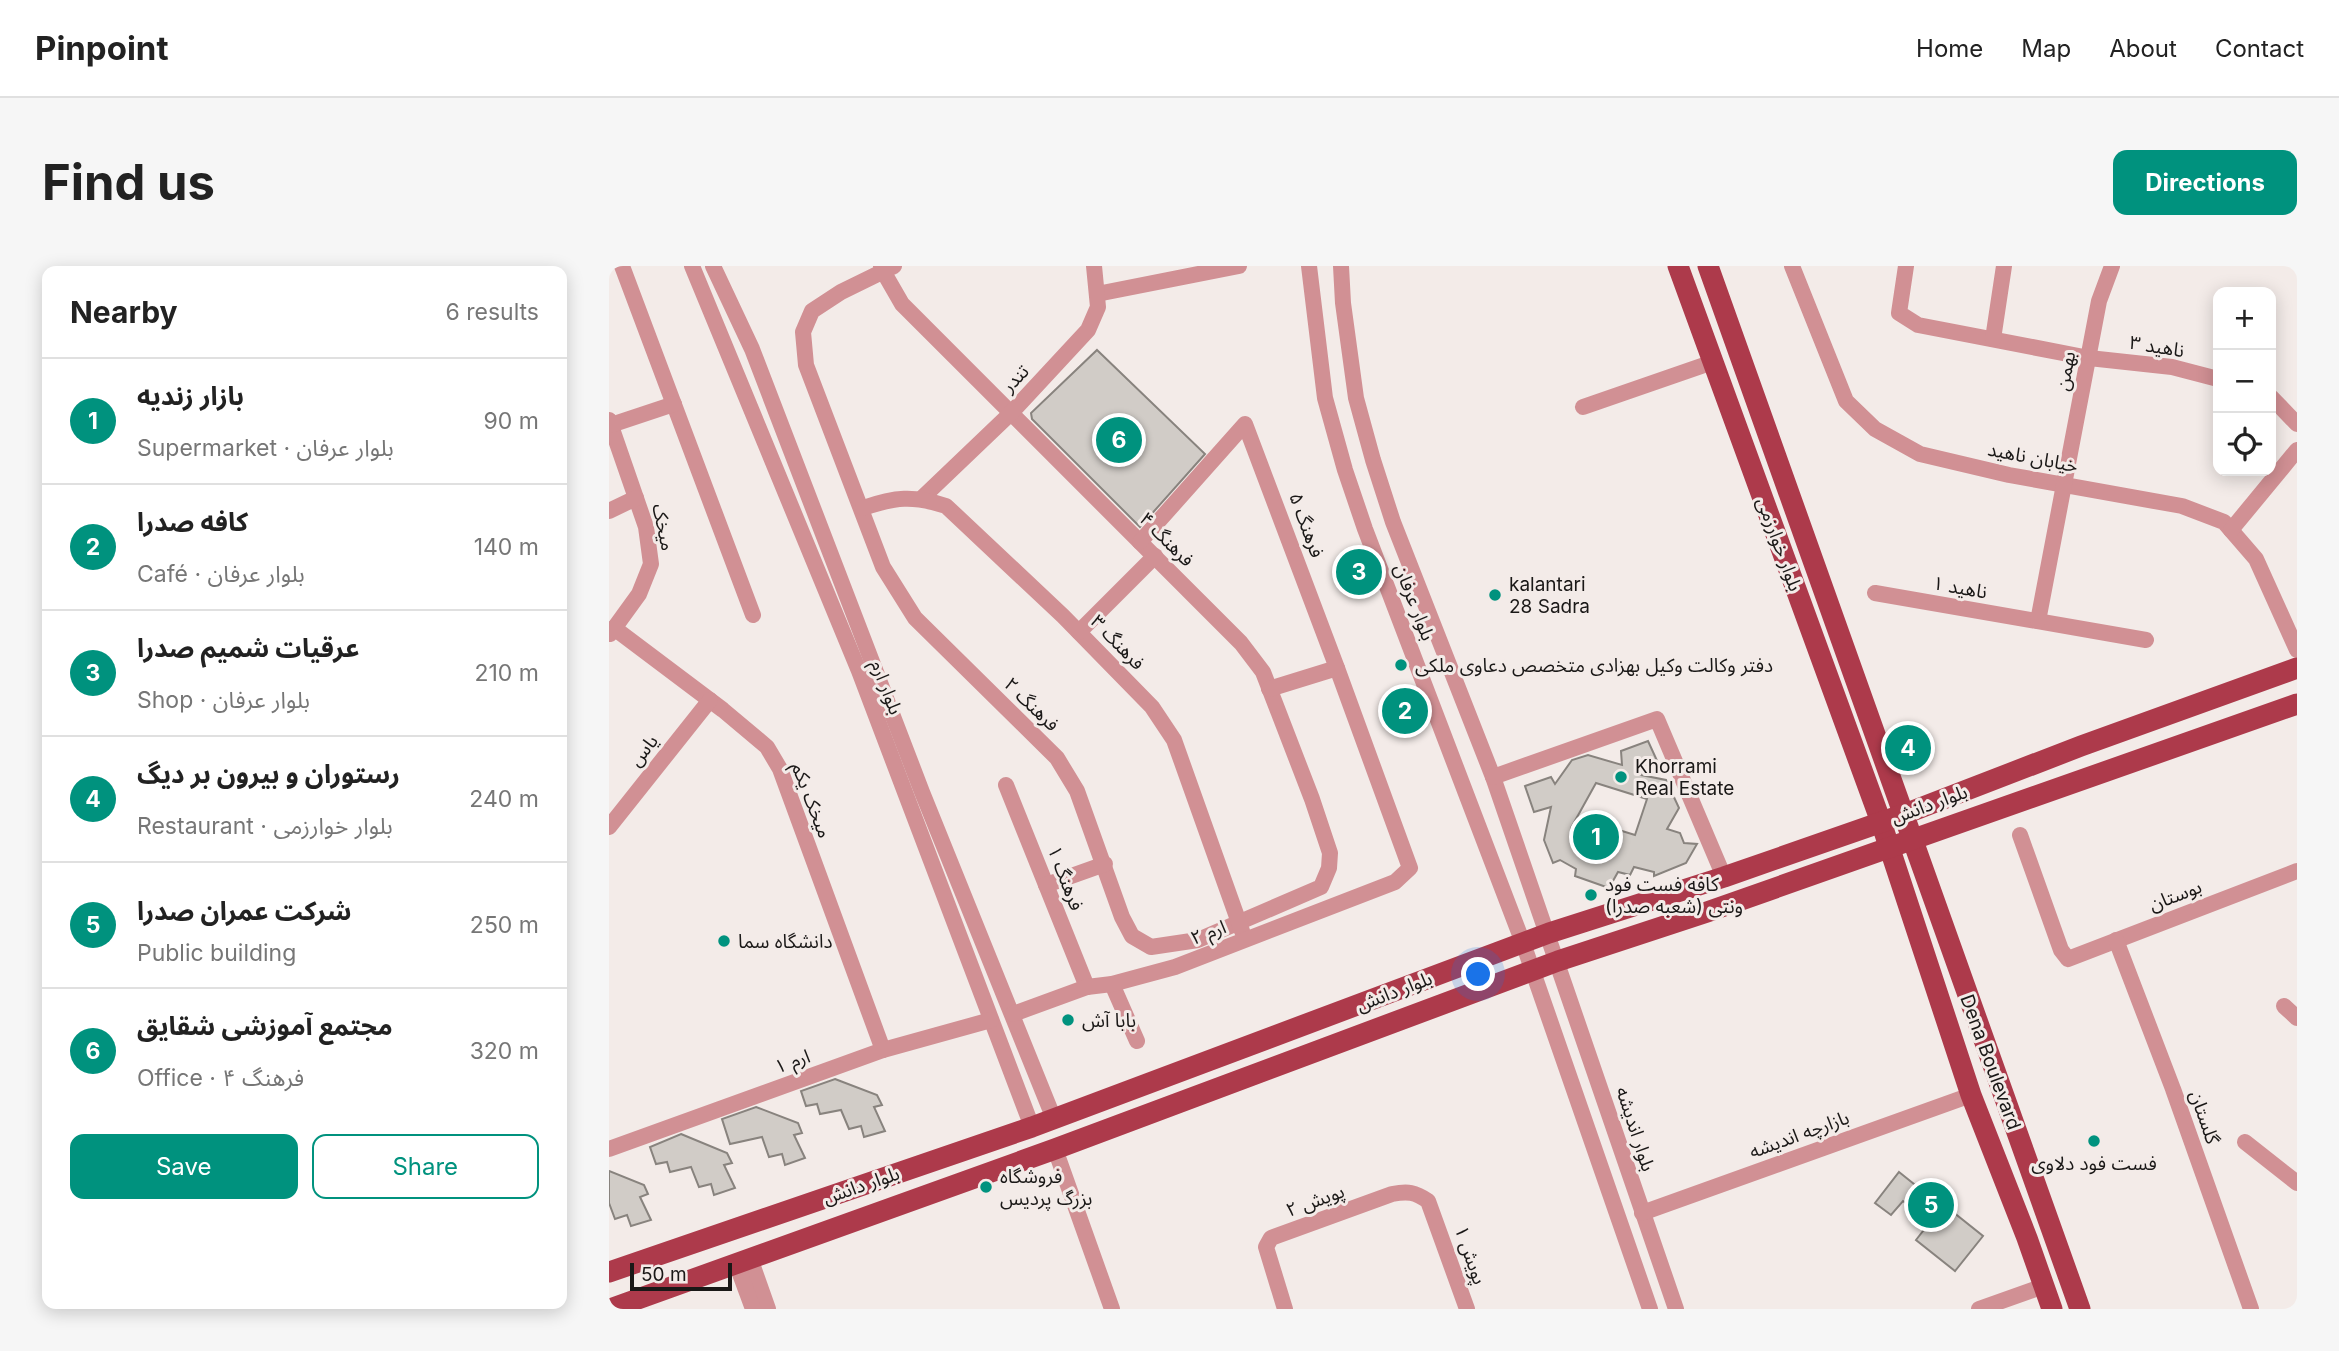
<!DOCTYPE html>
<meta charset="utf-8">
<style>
:root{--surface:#fff;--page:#f6f6f6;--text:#222;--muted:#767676;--line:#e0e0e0;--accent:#00927e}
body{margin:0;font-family:Inter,"Noto Sans Arabic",sans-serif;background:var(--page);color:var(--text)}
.controls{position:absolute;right:21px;top:21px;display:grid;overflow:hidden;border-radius:14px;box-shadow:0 4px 18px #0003}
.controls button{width:63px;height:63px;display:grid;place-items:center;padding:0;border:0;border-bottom:2px solid var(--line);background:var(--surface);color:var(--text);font:35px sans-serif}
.scale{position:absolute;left:21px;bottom:18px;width:102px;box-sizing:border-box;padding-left:7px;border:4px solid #1a1817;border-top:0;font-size:19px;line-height:24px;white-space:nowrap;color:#1a1817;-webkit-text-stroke:5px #f3ebe8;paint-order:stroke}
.you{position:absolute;left:870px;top:709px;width:24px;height:24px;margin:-18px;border:5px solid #fff;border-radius:50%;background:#1a73e8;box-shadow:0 0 0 10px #1a73e833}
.badge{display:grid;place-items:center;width:46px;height:46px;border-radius:50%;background:var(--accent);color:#fff;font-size:23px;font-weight:700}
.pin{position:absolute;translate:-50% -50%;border:4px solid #fff;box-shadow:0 2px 7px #0006}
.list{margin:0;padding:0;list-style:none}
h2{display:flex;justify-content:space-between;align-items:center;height:91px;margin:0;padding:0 28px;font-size:30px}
h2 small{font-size:23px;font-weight:400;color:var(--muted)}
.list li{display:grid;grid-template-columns:46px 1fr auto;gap:21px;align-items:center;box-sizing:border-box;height:126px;padding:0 28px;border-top:2px solid var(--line)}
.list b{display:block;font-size:26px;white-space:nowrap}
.list p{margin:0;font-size:23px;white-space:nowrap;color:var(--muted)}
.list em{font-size:23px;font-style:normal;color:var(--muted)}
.actions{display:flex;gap:14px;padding:21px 28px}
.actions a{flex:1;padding:16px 0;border:2px solid var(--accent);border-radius:14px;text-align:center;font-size:24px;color:var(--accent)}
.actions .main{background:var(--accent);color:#fff}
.icon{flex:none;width:38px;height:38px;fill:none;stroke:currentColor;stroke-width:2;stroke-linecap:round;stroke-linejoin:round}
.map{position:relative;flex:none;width:1688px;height:1043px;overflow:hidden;border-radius:14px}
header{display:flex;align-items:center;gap:42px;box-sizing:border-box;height:98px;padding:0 35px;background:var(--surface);border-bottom:2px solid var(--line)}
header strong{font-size:33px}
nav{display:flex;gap:38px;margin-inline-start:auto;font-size:24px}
.intro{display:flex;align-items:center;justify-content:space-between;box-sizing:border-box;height:168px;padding:0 42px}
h1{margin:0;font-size:49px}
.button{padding:18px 32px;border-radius:14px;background:var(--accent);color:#fff;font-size:24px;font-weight:700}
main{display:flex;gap:42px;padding:0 42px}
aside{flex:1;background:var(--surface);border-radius:14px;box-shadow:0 4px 18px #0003}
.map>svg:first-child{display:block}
</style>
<header>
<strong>Pinpoint</strong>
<nav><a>Home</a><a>Map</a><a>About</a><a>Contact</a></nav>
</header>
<div class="intro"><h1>Find us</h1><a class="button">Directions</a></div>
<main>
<aside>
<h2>Nearby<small>6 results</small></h2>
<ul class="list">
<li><span class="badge">1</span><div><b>بازار زندیه</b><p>Supermarket · بلوار عرفان</p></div><em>90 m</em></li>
<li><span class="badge">2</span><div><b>کافه صدرا</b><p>Café · بلوار عرفان</p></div><em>140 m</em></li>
<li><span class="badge">3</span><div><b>عرقیات شمیم صدرا</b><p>Shop · بلوار عرفان</p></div><em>210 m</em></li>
<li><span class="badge">4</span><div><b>رستوران و بیرون بر دیگ</b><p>Restaurant · بلوار خوارزمی</p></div><em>240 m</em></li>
<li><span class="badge">5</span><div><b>شرکت عمران صدرا</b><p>Public building</p></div><em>250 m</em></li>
<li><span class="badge">6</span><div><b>مجتمع آموزشی شقایق</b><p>Office · فرهنگ ۴</p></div><em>320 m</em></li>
</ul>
<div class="actions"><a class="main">Save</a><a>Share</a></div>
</aside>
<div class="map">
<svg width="1688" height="1043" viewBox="0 0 1688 1043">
<rect width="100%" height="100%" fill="#f3ebe8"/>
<g fill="#d1ccc7" stroke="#88837e" stroke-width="2" fill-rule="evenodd">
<polygon points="488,84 596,188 531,261 423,153 422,147"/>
<path d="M1039,475L1050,499L1032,509L1057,514L1070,542L1058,563L1071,567L1075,577L1088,578L1077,597L1045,610V606L1025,601L1021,609L1009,606L1000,622L966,610L967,603L951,594L944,597L935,574L942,541L925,546L916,520L942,511L946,518L963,494L979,489L1013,499L1012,485ZM987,517L1038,533L1026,569L1000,561L986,587L963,576L962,562Z"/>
<polygon points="226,813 268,829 273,839 265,841 276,865 255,871 252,860 240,863 232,844 211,848 208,838 197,840 192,825"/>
<polygon points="147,841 189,857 193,867 185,869 196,892 176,899 173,888 160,891 153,871 121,878 113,853"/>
<polygon points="72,868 118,887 123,897 115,899 126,922 105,929 102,918 90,921 82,901 61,906 58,896 47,898 41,881"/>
<polygon points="0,905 35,919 39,928 31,931 42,954 22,960 18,949 6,953 0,937"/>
<polygon points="1290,906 1320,930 1326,922 1343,936 1339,942 1374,970 1346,1005 1307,974 1321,956 1294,935 1282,949 1266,937"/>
</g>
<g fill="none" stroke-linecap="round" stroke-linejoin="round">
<g stroke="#d19094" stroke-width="16">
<polyline points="13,0 144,349"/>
<polyline points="83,0 250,405 423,861"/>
<polyline points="104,0 143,83 313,526 445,853"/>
<polyline points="272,0 274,5 293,38 632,377 654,406 703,533 721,587 720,602 712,621 589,674 542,681 523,670 513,651 468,525 448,492 306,352 274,301 197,99 194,66 203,45 232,26 285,0"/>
<polyline points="700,0 716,132 736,204 756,263 914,677 1041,1043"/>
<polyline points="732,0 734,37 747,132 764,194 784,256 884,511 1067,1043"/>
<polyline points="1183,0 1237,135 1266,163 1311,188 1400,209 1573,240 1615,256 1647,293 1688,384"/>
<polyline points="1297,0 1290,47 1309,59 1480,92 1563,101 1609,113"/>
<polyline points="488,28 630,0"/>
<polyline points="1384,73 1395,0"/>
<polyline points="1662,131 1688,158"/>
<polyline points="974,141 1104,96"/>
<polyline points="0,154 37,261 42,298 30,328 1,368"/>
<polyline points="2,159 65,138"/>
<polyline points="313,232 402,147 479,64 489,41 485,0"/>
<path d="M254,242C286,231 304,229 337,240L454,350L543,441L565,474L633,665"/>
<polyline points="0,245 27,232"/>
<polyline points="1622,264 1688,184"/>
<polyline points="1266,327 1537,374"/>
<polyline points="1429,355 1490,35 1503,0"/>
<polyline points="5,362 114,444 158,481 171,503 274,784"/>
<polyline points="470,366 546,290"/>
<polyline points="660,423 728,402"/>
<polyline points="884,511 1048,453 1115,611"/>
<polyline points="397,519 478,721"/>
<polyline points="0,561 101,434"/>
<polyline points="1411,569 1452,684 1459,693 1688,605"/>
<polyline points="437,619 496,598"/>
<polyline points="1507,674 1564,823 1642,1043"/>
<polyline points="503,718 528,775"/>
<polyline points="1675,740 1688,752"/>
<polyline points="404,748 478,721 503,718 566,701 786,616 801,602 728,402 636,158 531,276"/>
<polyline points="1636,876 1688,917"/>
<polyline points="0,883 274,784 382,754"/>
<polyline points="446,883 503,1043"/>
<polyline points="1033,947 1362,829"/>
<polyline points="141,992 159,1043"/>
<polyline points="127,997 144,1043"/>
<path d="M676,1043L657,981L662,972L783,928C799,925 806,926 819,935L858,1043"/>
<polyline points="1370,1043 1435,1020"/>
</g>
<g stroke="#ad3a4b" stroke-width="21">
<polyline points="1069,0 1272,556 1362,829 1418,972 1443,1043"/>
<polyline points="1099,0 1471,1043"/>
<polyline points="0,1006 423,861 940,667 1115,611 1293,549 1472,480 1688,402"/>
<polyline points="1,1043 446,883 949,695 1098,646 1688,438"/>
</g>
</g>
<g fill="#00927e" stroke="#f3ebe8" stroke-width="2.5">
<circle cx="886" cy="329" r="7"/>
<circle cx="792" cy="399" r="7"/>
<circle cx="1012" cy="511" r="7"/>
<circle cx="982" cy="629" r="7"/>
<circle cx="115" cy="675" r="7"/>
<circle cx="459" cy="754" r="7"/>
<circle cx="1485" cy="875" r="7"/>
<circle cx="377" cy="921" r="7"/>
</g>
<g text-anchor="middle" stroke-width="6" stroke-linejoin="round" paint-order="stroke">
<g font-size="19" fill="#1a1817" stroke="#f3ebe8">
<text transform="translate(1548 80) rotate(9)" y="7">ناهید ۳</text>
<text transform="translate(1456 105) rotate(-80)" y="7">بهمن</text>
<text transform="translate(406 112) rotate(-46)" y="7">تندر</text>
<text transform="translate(1424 191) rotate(11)" y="7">خیابان ناهید</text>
<text transform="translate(698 259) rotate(70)" y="7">فرهنگ ۵</text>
<text transform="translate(55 261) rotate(78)" y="7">میخک</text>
<text transform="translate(558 273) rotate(45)" y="7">فرهنگ ۴</text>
<text transform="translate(1171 278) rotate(70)" y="7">بلوار خوارزمی</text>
<text transform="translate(1351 321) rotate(10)" y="7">ناهید ۱</text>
<text transform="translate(806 336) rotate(69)" y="7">بلوار عرفان</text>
<text transform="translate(509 376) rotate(46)" y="7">فرهنگ ۳</text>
<text transform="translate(278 421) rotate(69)" y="7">بلوار ارم</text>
<text transform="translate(423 438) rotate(44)" y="7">فرهنگ ۲</text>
<text transform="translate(34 484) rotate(-51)" y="7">یاس</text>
<text transform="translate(203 534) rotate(69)" y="7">میخک یکم</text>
<text transform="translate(1320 538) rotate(-20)" y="7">بلوار دانش</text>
<text transform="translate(457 612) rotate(69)" y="7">فرهنگ ۱</text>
<text transform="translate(1566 629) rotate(-21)" y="7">بوستان</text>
<text transform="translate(599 666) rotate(-21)" y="7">ارم ۲</text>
<text transform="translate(785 725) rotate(-21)" y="7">بلوار دانش</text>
<text transform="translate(183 795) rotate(-20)" y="7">ارم ۱</text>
<text transform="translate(1382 796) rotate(70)" y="7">Dena Boulevard</text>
<text transform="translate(1596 851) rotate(71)" y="7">گلستان</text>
<text transform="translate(1027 863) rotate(72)" y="7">بلوار اندیشه</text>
<text transform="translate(1190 868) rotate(-20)" y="7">بازارچه اندیشه</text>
<text transform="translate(252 919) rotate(-19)" y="7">بلوار دانش</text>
<text transform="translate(706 934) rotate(-20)" y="7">پویش ۲</text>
<text transform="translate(862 989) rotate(71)" y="7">پویش ۱</text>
</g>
<g font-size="19" fill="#1a1817" stroke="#f3ebe8" text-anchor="start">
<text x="900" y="325">kalantari<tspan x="900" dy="22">28 Sadra</tspan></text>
<text x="806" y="406">دفتر وکالت وکیل بهزادی متخصص دعاوی ملکی</text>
<text x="1026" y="507">Khorrami<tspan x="1026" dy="22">Real Estate</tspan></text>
<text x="996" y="625">کافه فست فود<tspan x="996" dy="22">ونتی (شعبه صدرا)</tspan></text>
<text x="129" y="682">دانشگاه سما</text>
<text x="473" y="761">بابا آش</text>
<text x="1485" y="904" text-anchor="middle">فست فود دلاوی</text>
<text x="391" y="917">فروشگاه<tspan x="391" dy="22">بزرگ پردیس</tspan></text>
</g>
</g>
</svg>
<div class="controls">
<button>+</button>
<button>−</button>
<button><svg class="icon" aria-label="locate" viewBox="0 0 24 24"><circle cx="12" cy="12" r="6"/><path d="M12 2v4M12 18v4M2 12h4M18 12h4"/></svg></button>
</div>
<div class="scale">50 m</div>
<div class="you"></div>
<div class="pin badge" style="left:987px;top:571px">1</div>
<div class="pin badge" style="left:796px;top:445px">2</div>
<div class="pin badge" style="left:750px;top:306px">3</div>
<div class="pin badge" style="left:1299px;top:482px">4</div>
<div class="pin badge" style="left:1322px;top:939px">5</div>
<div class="pin badge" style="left:510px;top:174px">6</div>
</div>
</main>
